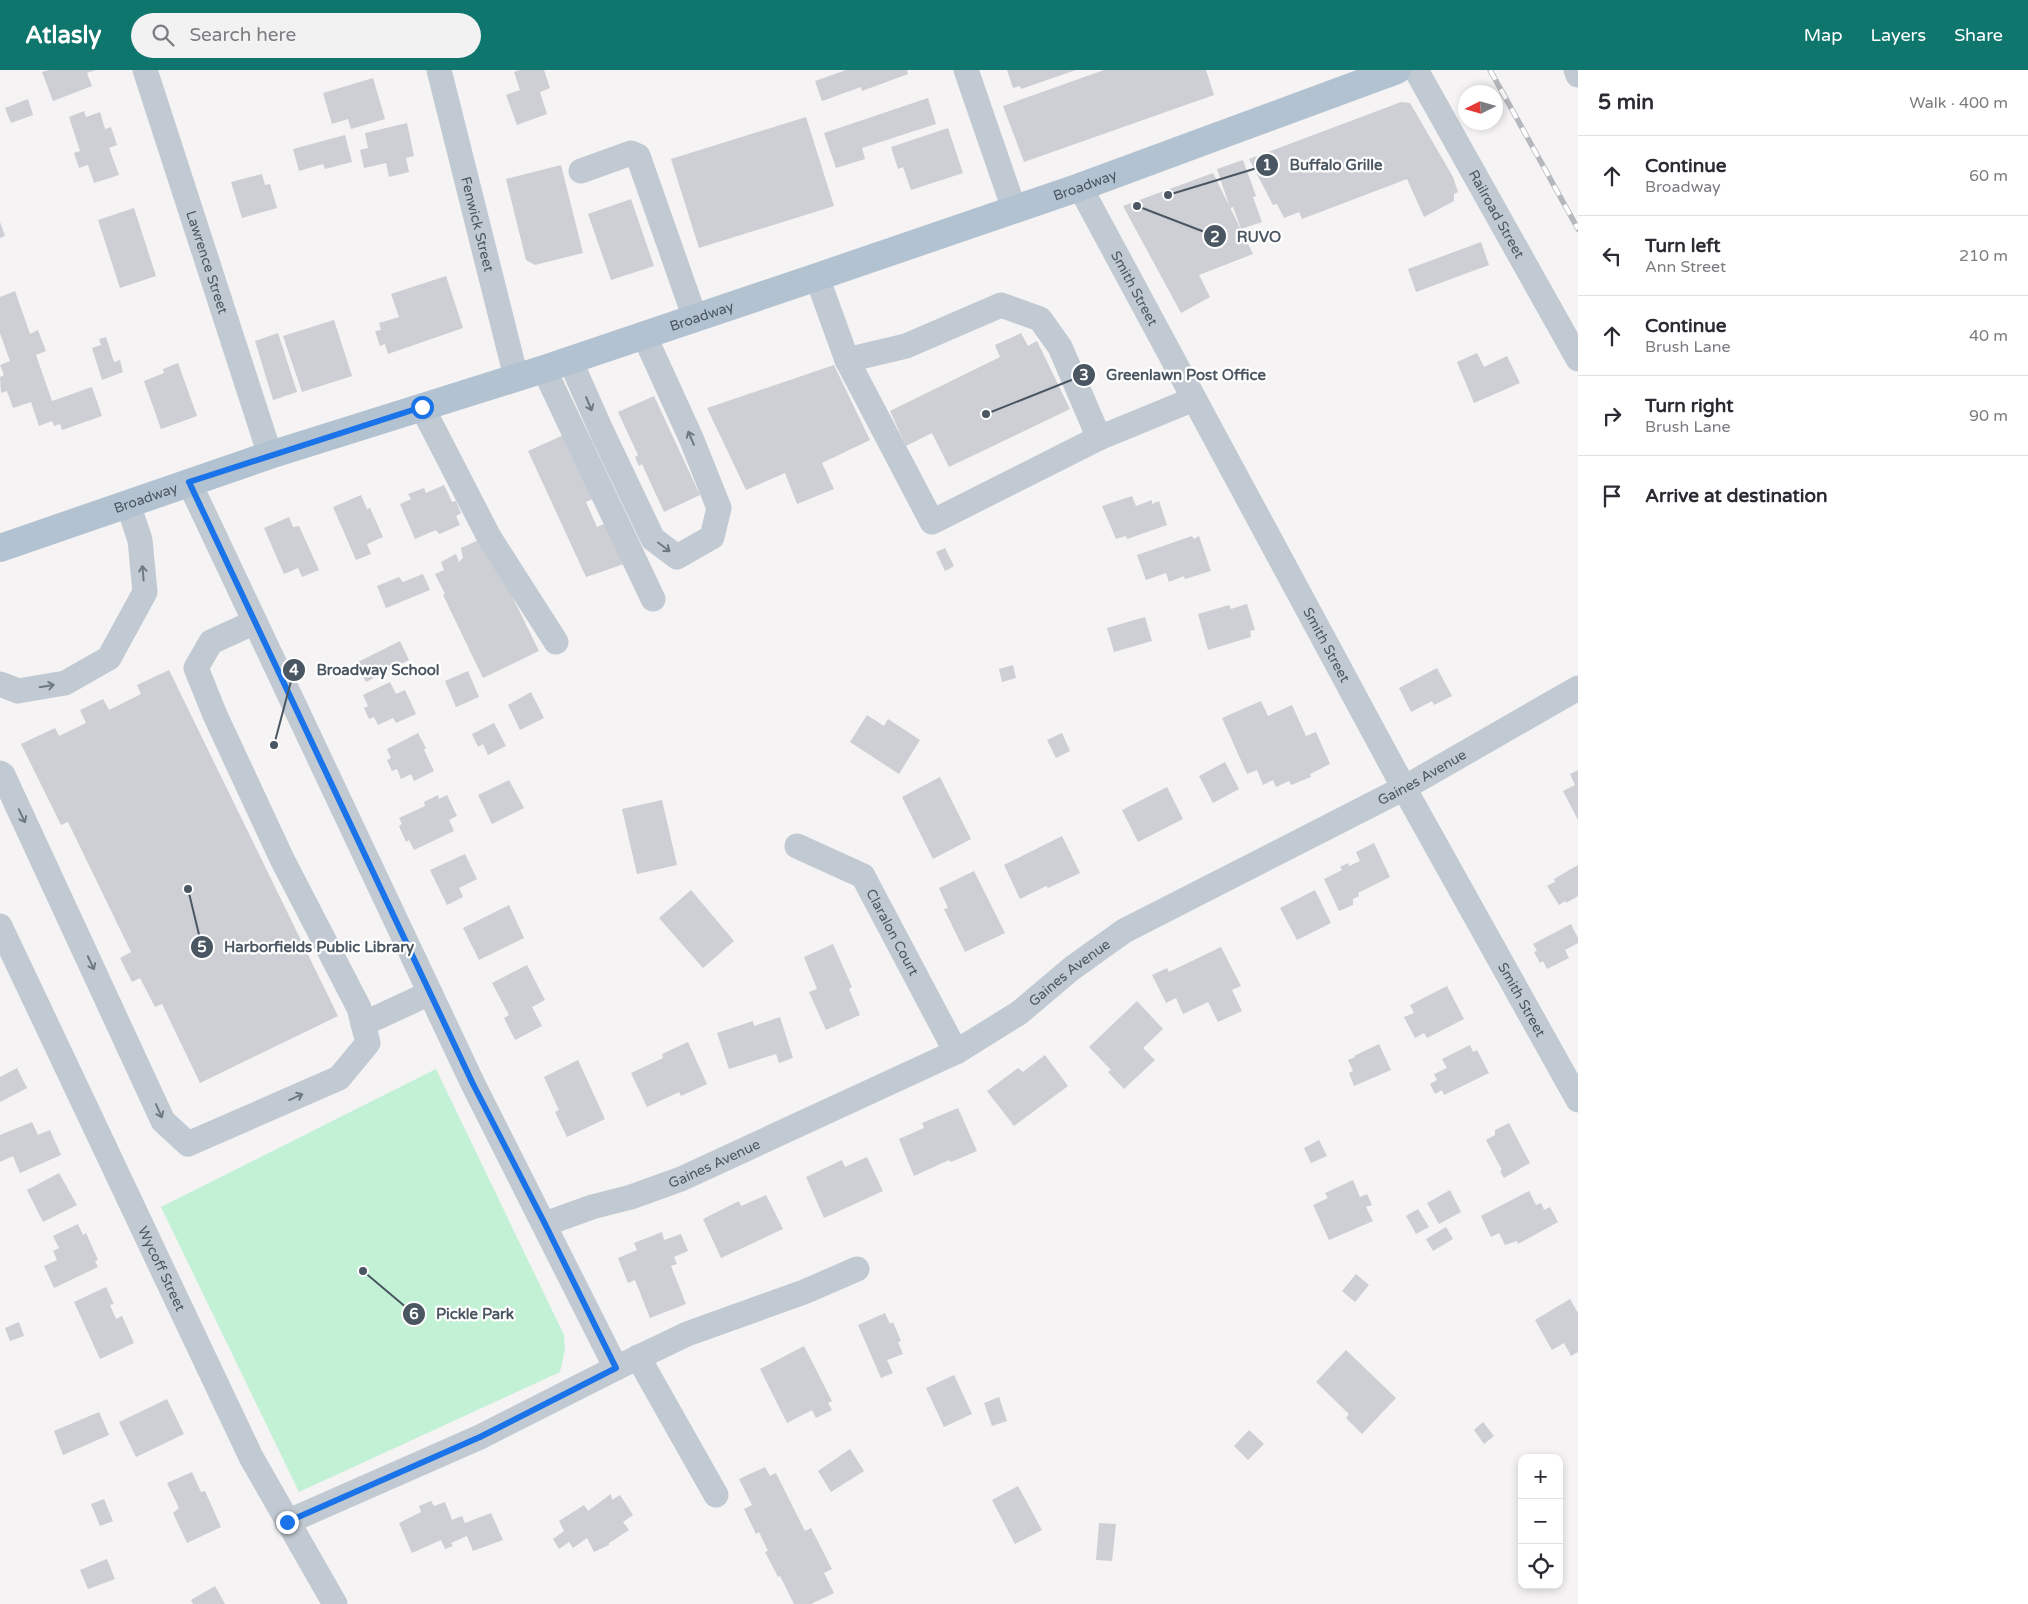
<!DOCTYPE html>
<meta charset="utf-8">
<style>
:root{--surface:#fff;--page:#f2f2f3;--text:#2b2b33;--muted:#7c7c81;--line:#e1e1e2;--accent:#0f766e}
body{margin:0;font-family:"Varela Round",sans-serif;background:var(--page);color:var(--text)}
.controls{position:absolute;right:15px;bottom:15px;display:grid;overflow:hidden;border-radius:10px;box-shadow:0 2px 8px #0003}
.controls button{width:45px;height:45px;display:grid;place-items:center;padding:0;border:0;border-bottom:1px solid var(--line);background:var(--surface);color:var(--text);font:25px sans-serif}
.compass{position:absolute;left:1458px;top:15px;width:45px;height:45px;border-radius:50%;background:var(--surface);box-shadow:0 2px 8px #0003;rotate:265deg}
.stop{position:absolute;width:15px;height:15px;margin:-11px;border:4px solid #1a73e8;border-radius:50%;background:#fff}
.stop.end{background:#1a73e8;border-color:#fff;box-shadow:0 1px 5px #0008}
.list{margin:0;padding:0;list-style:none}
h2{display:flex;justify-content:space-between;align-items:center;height:65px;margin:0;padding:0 20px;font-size:21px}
h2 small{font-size:16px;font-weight:400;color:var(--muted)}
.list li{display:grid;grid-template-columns:32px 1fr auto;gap:15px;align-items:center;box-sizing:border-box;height:80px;padding:0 20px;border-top:1px solid var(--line)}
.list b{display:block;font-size:19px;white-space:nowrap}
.list p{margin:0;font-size:16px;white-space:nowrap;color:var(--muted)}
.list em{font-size:16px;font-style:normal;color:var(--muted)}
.icon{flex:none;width:28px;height:28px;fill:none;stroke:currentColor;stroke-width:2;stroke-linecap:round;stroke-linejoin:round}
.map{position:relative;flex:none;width:1578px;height:1534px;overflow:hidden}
header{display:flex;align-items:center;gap:30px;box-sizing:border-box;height:70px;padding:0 25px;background:var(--accent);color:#fff}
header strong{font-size:24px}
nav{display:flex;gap:28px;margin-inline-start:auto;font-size:18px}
.search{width:350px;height:45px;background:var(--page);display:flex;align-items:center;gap:12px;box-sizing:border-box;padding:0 18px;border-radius:28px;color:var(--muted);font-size:19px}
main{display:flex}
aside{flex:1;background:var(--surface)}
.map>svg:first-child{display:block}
</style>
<header>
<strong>Atlasly</strong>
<div class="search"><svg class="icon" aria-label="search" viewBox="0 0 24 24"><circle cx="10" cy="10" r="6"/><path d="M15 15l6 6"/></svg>Search here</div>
<nav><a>Map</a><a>Layers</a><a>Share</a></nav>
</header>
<main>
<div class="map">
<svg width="1578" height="1534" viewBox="0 0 1578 1534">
<rect width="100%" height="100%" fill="#f5f3f3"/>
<polygon fill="#c3f1d5" points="436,999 564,1265 565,1279 560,1302 299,1422 161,1137"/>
<g fill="#cdcfd5">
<polygon points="49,0 96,0 87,3 92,16 53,31 42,2"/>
<polygon points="519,0 544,0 550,18 540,22 547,44 517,55 506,25 520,20 514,2"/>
<polygon points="846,0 907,0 908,4 862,21 861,17 822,31 815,11"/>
<polygon points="1007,0 1076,0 1021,19 1020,16 1013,18"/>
<polygon points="1104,0 1206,0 1214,25 1024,92 1003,36"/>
<polygon points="373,8 385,49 351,59 348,49 332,54 323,23"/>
<polygon points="928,28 936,54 862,78 865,89 836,98 824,63"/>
<polygon points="28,29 33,45 11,53 5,38"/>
<polygon points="1401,32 1410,33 1453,107 1458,122 1454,124 1454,131 1424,147 1407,109 1302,149 1299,142 1284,148 1277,134 1273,135 1249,89"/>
<polygon points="84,41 86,47 100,42 105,59 111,57 117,75 109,78 119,105 94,113 88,95 79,98 74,83 80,81 69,47"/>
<polygon points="806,47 834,136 699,178 671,89"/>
<polygon points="407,53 414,86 406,88 409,102 389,107 386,93 364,98 360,80 368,78 365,63"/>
<polygon points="948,58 963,103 911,120 903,97 898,99 891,77"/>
<polygon points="345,65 352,92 325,99 323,94 299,101 293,79"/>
<polygon points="1243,90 1256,126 1253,127 1262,152 1241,159 1233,137 1230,138 1217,99"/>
<polygon points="561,95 583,183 535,195 526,190 506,109"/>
<polygon points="1213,103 1253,184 1199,205 1210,227 1181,243 1123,136"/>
<polygon points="262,104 265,115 270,114 277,138 242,148 231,112"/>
<polygon points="631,129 654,196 611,210 588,144"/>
<polygon points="134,138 156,206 120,218 98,150"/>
<polygon points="0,152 5,166 0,168"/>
<polygon points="1481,172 1489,195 1416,222 1408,199"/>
<polygon points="446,206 463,258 388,284 385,274 380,276 375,261 381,260 379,253 399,247 391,224"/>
<polygon points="15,221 30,264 38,260 46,281 36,285 52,331 92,317 102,346 62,360 60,354 54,356 52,351 39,356 31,332 13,338 7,321 1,323 0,307 4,305 0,295 10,291 0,263 0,227"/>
<polygon points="334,250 352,306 302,322 283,266"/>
<polygon points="278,263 297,322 273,330 255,271"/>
<polygon points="1021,263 1028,276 1037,271 1070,339 949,397 932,363 906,376 890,341 1000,287 995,275"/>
<polygon points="106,267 114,292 120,290 123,302 102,310 92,278 101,275 99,269"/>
<polygon points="1477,283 1484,297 1507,286 1520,313 1474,333 1457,292"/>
<polygon points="178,293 197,346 161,359 144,311 164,303 163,299"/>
<polygon points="834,295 870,370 822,393 834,419 797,434 785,403 746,420 707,338"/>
<polygon points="654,326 700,425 664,442 642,394 639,396 635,387 638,385 618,342"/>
<polygon points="568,363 593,429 586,432 597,457 611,451 630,492 586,507 528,381"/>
<polygon points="444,415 452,432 456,431 461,443 456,446 460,455 439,464 436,460 415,469 400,434 411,429 408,424 424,418 426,423"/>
<polygon points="361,425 367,439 370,438 383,467 367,474 371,484 356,490 333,437"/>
<polygon points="1132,426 1136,436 1152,430 1152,434 1159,431 1167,455 1127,469 1126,466 1116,469 1102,436"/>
<polygon points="289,447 293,457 299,456 319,500 302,507 298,498 284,504 264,458"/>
<polygon points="1192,466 1194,469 1199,466 1211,501 1185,509 1184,506 1169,512 1166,503 1146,510 1137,485"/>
<polygon points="481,469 487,475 539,581 483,608 443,525 445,524 435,504 444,500 441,492 456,484 459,492 463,488 461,478"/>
<polygon points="945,478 954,496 945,501 936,482"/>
<polygon points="423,504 430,520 386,538 377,516 399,507 403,512"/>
<polygon points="1247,534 1255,560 1250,561 1251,567 1208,580 1198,544 1229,535 1231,539"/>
<polygon points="1145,547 1152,571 1114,582 1107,558"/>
<polygon points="400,571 409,590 366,612 356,593"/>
<polygon points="1013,595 1016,608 1002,612 999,599"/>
<polygon points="1437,598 1452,626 1434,635 1432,631 1411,642 1399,618"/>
<polygon points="169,600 338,946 200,1013 162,934 155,937 140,908 132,912 120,888 131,882 68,752 61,755 21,674 55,658 59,666 86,653 80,640 103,629 109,640 141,624 137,615"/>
<polygon points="468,601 479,627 456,637 445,611"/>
<polygon points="390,612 396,624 405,620 416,644 396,653 393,648 378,655 374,647 369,649 364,638 368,636 363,625"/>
<polygon points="531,622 544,648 520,660 508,635"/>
<polygon points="1261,631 1268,646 1292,635 1306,666 1316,662 1330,694 1310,704 1311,707 1291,715 1289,711 1276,717 1273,710 1263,715 1257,700 1247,704 1222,648"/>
<polygon points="867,645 884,656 888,649 920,670 899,704 850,672"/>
<polygon points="494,653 506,676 488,685 483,674 478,677 472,664"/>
<polygon points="418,663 426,678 424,680 434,701 414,711 411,704 401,709 397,699 392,701 387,690 391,688 387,679"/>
<polygon points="1062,663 1070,681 1056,688 1047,670"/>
<polygon points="1225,692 1239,719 1213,733 1199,706"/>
<polygon points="1578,700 1578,750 1563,721 1575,715 1570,704"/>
<polygon points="940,707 971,769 933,789 902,727"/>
<polygon points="509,710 524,738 492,754 478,725"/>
<polygon points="1167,717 1183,749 1138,772 1122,740"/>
<polygon points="438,725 439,729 447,725 457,746 449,750 454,761 414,780 409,770 406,772 399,756 402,754 399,748 425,736 424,732"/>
<polygon points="662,730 677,795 637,804 622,739"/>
<polygon points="1062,766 1080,803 1048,818 1046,816 1020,829 1004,795"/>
<polygon points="1374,773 1390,807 1358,823 1359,826 1353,829 1353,835 1339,841 1324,809 1342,800 1340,797 1348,793 1349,796 1360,791 1356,782"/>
<polygon points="465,784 477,809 459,818 463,827 447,835 430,800"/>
<polygon points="1578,795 1578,826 1566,833 1565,831 1559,835 1547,816 1555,812 1554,809"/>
<polygon points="974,801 1005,863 965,882 944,839 948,838 939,818"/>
<polygon points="691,820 734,871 703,898 659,848"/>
<polygon points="1315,820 1331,853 1297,870 1280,838"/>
<polygon points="509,835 524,868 479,890 463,858"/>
<polygon points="1571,854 1578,868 1578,873 1565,880 1569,888 1547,899 1543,891 1540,893 1534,882 1537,881 1533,874"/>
<polygon points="833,874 852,917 849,919 860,945 826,960 809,922 817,919 804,887"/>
<polygon points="1221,877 1241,916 1232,920 1242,941 1218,952 1208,932 1183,944 1176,928 1166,933 1152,905 1167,898 1169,902"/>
<polygon points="527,895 545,930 532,937 542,956 515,970 504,948 509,945 492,913"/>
<polygon points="1447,916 1464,949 1427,968 1424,963 1415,968 1404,947 1414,943 1410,935"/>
<polygon points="1137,931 1163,959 1143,978 1155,990 1124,1019 1108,1002 1111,1000 1089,977"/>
<polygon points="780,947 793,988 779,993 776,984 729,999 717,963 753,951 754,956"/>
<polygon points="688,972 707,1014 681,1026 679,1022 647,1037 631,1003 663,988 662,984"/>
<polygon points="1379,974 1391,1000 1354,1016 1349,1003 1353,1001 1348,990 1355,987 1354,986"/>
<polygon points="1470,975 1473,982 1477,980 1489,1003 1444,1025 1442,1020 1435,1024 1430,1014 1437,1010 1434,1004 1447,998 1442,989"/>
<polygon points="1045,985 1068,1016 1014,1056 987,1021 1018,998 1023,1002"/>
<polygon points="578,990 605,1049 567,1067 555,1042 559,1040 544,1007"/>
<polygon points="17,998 27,1018 0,1032 0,1007"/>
<polygon points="958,1038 977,1081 951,1092 949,1090 914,1106 899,1069 924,1058 922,1053"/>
<polygon points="32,1052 38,1065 50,1060 61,1085 20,1103 13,1086 0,1092 0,1065"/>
<polygon points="1509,1053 1530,1093 1504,1108 1500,1101 1502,1100 1486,1070 1495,1065 1495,1060"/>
<polygon points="1319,1070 1327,1086 1311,1093 1304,1078"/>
<polygon points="867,1087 883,1121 824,1148 806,1107 842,1090 845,1097"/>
<polygon points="59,1103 77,1135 43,1152 27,1120"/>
<polygon points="1353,1110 1360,1127 1367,1124 1372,1135 1366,1137 1373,1151 1329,1170 1313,1135 1328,1128 1325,1123"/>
<polygon points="1450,1120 1461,1142 1439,1154 1427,1133"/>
<polygon points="1529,1121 1536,1135 1541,1133 1544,1140 1550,1137 1558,1152 1518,1174 1517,1171 1505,1175 1499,1163 1491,1167 1481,1146"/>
<polygon points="766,1125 783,1159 721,1188 703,1149 739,1131 741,1136"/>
<polygon points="1418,1139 1429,1157 1416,1164 1406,1146"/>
<polygon points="78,1154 83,1165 86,1163 98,1190 95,1191 98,1197 54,1218 44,1196 57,1190 53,1181 59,1178 53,1166"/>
<polygon points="1446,1157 1453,1169 1433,1181 1426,1169"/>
<polygon points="662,1162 664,1170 681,1164 688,1181 674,1187 677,1194 671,1196 686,1234 650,1248 635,1210 628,1213 618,1188 637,1180 634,1173"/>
<polygon points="1356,1204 1369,1215 1355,1232 1342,1221"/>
<polygon points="106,1217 114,1234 110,1235 116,1249 122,1246 134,1273 100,1289 74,1232"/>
<polygon points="1570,1229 1578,1243 1578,1282 1571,1286 1564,1273 1552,1280 1535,1250"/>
<polygon points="885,1243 890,1254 893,1252 901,1271 898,1272 903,1284 887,1290 893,1303 881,1308 858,1255"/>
<polygon points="19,1252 24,1266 10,1271 5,1258"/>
<polygon points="804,1276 832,1331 828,1333 832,1340 816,1348 812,1340 787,1353 760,1299"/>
<polygon points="1346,1280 1396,1328 1362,1364 1346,1348 1349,1344 1316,1312"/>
<polygon points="954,1305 972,1344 944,1357 926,1318"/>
<polygon points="999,1327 1007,1351 992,1356 984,1333"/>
<polygon points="167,1329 184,1364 136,1387 119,1352"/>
<polygon points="99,1342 109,1365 63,1385 54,1361"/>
<polygon points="1483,1352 1494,1366 1484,1374 1474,1360"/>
<polygon points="1249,1360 1264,1374 1248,1390 1234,1376"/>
<polygon points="850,1379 864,1401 831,1422 818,1401"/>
<polygon points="765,1397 770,1406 776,1403 805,1461 811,1458 832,1499 824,1503 834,1523 811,1534 794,1534 780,1506 778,1507 765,1482 768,1481 759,1462 756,1464 744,1439 752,1435 739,1409"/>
<polygon points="192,1402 201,1422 205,1421 221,1457 187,1473 173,1443 179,1438 167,1413"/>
<polygon points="1018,1416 1042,1460 1015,1474 992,1430"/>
<polygon points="611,1424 612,1430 620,1425 633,1445 623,1452 629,1460 609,1473 609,1475 594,1482 587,1468 573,1478 569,1472 559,1479 553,1469 564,1461 559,1451 584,1435 588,1441"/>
<polygon points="104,1429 113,1451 100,1456 91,1434"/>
<polygon points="431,1431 434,1436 445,1432 452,1450 462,1446 465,1453 491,1443 503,1470 473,1481 467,1466 451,1473 453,1476 445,1479 441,1470 412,1483 399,1453 421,1442 419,1436"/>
<polygon points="1099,1453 1116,1454 1112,1491 1096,1490"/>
<polygon points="107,1489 115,1509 88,1519 80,1500"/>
<polygon points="215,1516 225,1534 193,1534 191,1530"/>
</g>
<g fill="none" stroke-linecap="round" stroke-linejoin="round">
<g stroke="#c1cad2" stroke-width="25">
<path id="s1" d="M145,0L270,385"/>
<path id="s2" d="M439,0L516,307"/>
<polyline points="966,0 1014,139"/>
<path id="s3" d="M1416,0L1578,289"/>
<polyline points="1576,0 1578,5"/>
<polyline points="581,101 631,83 638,86 695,248"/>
<path id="s4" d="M1080,117L1404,718L1578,1030"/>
<polyline points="817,207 847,290 932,452 1099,368"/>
<polyline points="570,290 601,360 653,469 677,487 712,467 719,438 691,368 644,265"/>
<polyline points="847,290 906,276 1001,235 1040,249 1060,277 1099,368 1194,329"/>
<polyline points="544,299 653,529"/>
<polyline points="422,337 489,467 556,572"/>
<polyline points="189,412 473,1014 616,1298 480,1367 287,1452"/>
<polyline points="0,614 18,621 65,613 109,588 145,522 140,470 128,434"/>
<polyline points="0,703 3,705 163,1051 188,1074 339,1008 368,973 359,938 282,789 215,645 196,598 211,572 255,552"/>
<path id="s5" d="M797,776L863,806L956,982"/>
<path id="s6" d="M0,856L251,1387L335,1534"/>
<polyline points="363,954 430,923"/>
<path id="s7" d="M545,1154L592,1137L631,1127L681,1109L956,982L1019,943L1071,899L1124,861L1404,718L1578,618"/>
<polyline points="638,1287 716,1425"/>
<polyline points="616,1298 687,1264 804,1222 857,1199"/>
</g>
<path stroke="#b3c2d1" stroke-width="28" id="s8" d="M0,478L270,385L544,299L817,207L1080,117L1397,0"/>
<g stroke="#b5b8bd" stroke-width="5.5">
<polyline id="rail" points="1490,0 1578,159"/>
</g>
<use href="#rail" stroke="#fff" stroke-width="4" stroke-dasharray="11" stroke-linecap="butt"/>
</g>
<defs><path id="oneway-shaft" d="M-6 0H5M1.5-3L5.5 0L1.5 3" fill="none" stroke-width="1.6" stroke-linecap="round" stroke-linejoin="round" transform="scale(1.25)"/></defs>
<g stroke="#6e7983">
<use href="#oneway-shaft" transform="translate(589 334) rotate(67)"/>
<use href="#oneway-shaft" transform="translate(691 368) rotate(-113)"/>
<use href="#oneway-shaft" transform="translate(664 477) rotate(37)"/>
<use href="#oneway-shaft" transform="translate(143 503) rotate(-95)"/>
<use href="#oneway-shaft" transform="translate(47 616) rotate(-9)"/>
<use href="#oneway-shaft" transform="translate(22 746) rotate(65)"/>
<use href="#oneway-shaft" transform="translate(91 893) rotate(65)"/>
<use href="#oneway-shaft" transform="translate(296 1027) rotate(-24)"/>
<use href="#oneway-shaft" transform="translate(159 1041) rotate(66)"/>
</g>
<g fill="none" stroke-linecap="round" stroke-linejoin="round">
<polyline stroke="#1a73e8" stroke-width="6" points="287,1452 480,1367 616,1298 545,1154 473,1014 189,412 422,337"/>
</g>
<g text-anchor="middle" stroke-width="4.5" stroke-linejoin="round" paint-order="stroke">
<g font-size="14" fill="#4a5661" stroke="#fff">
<text dy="5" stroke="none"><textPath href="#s8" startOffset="1144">Broadway</textPath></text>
<text dy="5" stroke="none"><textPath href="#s3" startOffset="165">Railroad Street</textPath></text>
<text dy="5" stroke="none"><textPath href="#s2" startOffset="159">Fenwick Street</textPath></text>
<text dy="5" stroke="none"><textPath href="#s1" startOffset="202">Lawrence Street</textPath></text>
<text dy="5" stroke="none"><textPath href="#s4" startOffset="115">Smith Street</textPath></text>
<text dy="5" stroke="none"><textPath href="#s8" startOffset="739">Broadway</textPath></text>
<text dy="5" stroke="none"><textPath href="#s8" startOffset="154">Broadway</textPath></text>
<text dy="5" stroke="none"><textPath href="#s4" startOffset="520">Smith Street</textPath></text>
<text dy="5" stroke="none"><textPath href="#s7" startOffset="989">Gaines Avenue</textPath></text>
<text dy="5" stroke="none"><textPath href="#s5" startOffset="136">Claralon Court</textPath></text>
<text dy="5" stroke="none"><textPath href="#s7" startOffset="585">Gaines Avenue</textPath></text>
<text dy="5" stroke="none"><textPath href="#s4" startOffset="925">Smith Street</textPath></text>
<text dy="5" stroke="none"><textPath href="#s7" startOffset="180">Gaines Avenue</textPath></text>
<text dy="5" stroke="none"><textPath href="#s6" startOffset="379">Wycoff Street</textPath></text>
</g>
</g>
<path fill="none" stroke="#4a5661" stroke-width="2" d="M1168 125L1267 95M1137 136L1215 166M986 344L1084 305M274 675L294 600M188 819L202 877M363 1201L414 1244"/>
<g fill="#4a5661" stroke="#fff" stroke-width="2">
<circle cx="1168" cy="125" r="5"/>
<circle cx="1137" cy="136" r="5"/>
<circle cx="986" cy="344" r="5"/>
<circle cx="274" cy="675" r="5"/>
<circle cx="188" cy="819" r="5"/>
<circle cx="363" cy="1201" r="5"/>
<circle cx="1267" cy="95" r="12"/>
<circle cx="1215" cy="166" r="12"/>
<circle cx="1084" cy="305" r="12"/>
<circle cx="294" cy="600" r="12"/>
<circle cx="202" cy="877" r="12"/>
<circle cx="414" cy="1244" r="12"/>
</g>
<g font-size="15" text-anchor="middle" font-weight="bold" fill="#fff">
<text x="1267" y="100">1</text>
<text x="1215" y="172">2</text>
<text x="1084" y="310">3</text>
<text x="294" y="605">4</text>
<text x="202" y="882">5</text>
<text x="414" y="1249">6</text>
</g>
<g font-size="15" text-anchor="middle" font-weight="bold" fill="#4a5661" stroke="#fff" stroke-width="4.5" stroke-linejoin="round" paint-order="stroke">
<text x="1336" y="100">Buffalo Grille</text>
<text x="1259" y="172">RUVO</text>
<text x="1186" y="310">Greenlawn Post Office</text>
<text x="378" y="605">Broadway School</text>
<text x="319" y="882">Harborfields Public Library</text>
<text x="475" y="1249">Pickle Park</text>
</g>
</svg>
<div class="controls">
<button>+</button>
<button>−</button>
<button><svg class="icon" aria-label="locate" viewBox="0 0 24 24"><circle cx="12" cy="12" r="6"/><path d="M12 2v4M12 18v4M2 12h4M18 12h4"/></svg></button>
</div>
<svg class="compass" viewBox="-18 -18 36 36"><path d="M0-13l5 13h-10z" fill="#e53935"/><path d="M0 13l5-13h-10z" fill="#7c7c81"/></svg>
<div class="stop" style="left:422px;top:337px"></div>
<div class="stop end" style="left:287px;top:1452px"></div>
</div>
<aside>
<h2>5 min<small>Walk · 400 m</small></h2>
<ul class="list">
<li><svg class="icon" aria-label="ahead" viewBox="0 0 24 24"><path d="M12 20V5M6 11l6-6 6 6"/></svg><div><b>Continue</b><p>Broadway</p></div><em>60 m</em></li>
<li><svg class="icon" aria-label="left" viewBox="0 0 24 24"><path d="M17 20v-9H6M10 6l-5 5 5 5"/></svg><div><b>Turn left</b><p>Ann Street</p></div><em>210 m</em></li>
<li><svg class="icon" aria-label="ahead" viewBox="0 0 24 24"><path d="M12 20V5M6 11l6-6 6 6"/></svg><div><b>Continue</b><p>Brush Lane</p></div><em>40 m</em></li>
<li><svg class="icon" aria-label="right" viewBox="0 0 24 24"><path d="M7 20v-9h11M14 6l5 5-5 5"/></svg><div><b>Turn right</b><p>Brush Lane</p></div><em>90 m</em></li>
<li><svg class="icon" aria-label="arrive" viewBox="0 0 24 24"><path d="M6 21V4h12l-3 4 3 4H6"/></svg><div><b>Arrive at destination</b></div></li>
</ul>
</aside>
</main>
